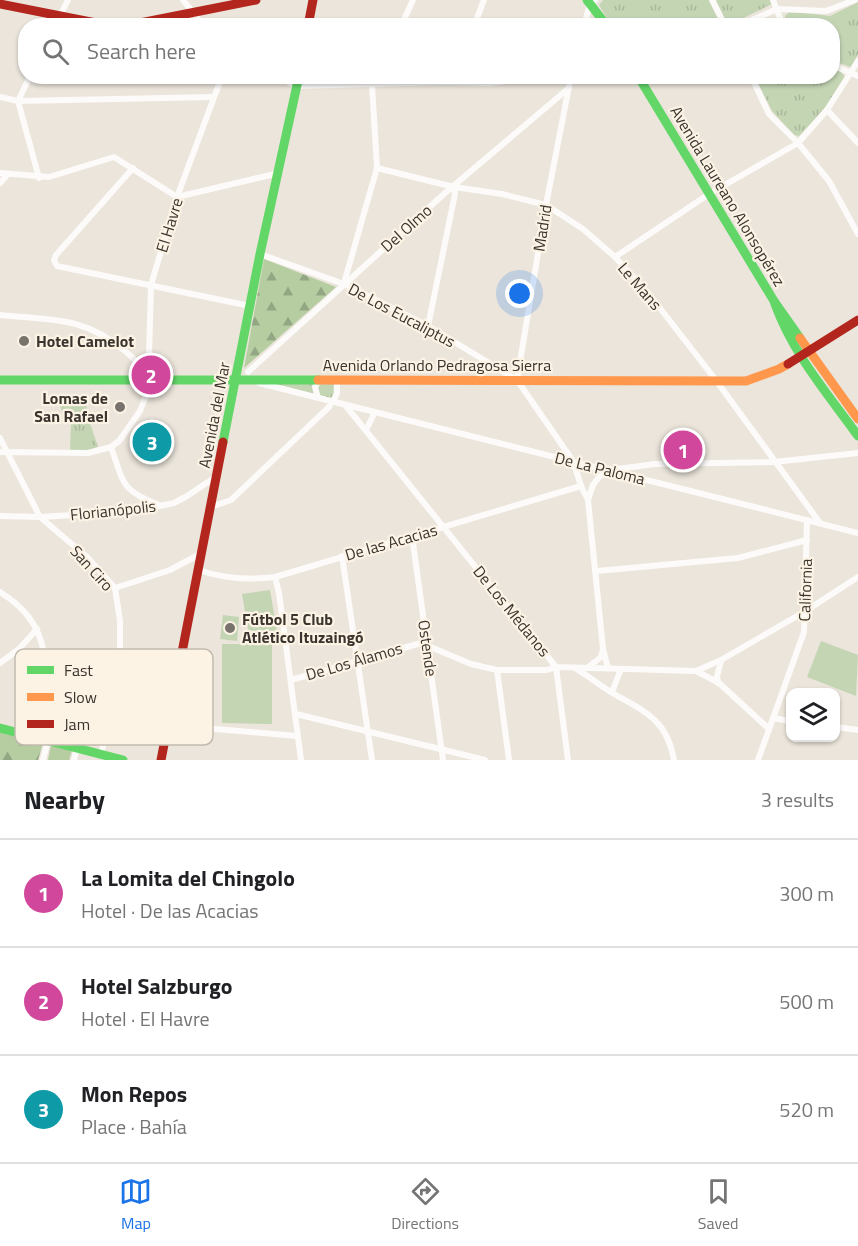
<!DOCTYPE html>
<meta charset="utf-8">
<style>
:root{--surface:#fff;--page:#f2f2f2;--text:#202124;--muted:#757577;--line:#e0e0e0;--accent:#1a73e8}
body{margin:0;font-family:"Titillium Web",sans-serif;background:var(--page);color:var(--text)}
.controls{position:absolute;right:18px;bottom:18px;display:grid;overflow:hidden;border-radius:12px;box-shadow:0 2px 4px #0004}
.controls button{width:54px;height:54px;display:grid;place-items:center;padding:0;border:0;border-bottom:2px solid var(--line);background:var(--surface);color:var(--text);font:30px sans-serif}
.you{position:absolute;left:520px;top:294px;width:21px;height:21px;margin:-15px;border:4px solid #fff;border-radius:50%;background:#1a73e8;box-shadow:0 0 0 9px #1a73e833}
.badge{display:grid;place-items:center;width:39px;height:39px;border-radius:50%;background:var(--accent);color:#fff;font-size:20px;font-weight:700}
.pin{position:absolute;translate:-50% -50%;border:3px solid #fff;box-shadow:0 2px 6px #0006}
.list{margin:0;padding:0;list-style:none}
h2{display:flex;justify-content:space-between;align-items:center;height:78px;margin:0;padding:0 24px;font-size:26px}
h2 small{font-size:20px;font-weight:400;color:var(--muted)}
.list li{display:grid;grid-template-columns:39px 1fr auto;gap:18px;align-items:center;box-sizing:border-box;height:108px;padding:0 24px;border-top:2px solid var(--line)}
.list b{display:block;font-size:22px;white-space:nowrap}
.list p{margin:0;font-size:20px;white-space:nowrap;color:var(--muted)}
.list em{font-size:20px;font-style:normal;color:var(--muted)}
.icon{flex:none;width:33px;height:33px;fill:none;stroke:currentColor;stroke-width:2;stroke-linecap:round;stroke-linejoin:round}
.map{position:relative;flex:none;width:858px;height:760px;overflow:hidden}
.search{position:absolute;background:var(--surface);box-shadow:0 2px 4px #0004;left:18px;right:18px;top:18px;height:66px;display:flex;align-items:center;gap:15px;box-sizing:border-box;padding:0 21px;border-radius:24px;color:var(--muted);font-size:22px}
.sheet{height:402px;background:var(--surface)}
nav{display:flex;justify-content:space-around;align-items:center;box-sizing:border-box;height:84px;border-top:2px solid var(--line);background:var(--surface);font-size:16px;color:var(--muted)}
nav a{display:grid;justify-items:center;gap:3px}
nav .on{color:var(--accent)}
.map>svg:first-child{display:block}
</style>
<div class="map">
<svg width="858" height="760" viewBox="0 0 858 760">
<defs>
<pattern id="grass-tufts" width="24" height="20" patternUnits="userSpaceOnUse" patternTransform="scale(1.5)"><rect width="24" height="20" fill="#c4d5b4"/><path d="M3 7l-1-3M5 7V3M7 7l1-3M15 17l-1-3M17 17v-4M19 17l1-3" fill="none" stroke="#a9b79b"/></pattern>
<pattern id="forest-firs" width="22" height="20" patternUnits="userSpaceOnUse" patternTransform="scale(1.5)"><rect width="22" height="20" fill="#b5cda1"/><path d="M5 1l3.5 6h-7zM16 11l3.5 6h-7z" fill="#94a784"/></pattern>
</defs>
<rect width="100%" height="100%" fill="#ebe5db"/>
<g fill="url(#grass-tufts)">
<polygon points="603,0 709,0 722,25 611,25 599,5"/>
<polygon points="716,0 770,0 772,4 731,24 726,21"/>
<polygon points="858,2 858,54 851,67 833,61 832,26 787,25 785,16 790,11 830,16"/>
<polygon points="833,68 841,72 845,77 824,109 799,136 794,135 772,111 755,77 832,76"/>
<polygon points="268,382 334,382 333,399"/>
<polygon points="87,404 86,411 98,447 89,450 70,450 71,422 65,417 60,406"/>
</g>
<g fill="url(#forest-firs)">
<polygon points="264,259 336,287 244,368"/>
<polygon points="0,732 43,743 38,760 0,760"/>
<polygon points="51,745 72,750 69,760 48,760"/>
</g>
<g fill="#c4d5b4">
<polygon points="270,590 278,637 250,641 242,594"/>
<polygon points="223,615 239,617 237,641 220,639"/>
<polygon points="821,641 858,655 856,696 807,677"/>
<polygon points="222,644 272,644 272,724 222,723"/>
</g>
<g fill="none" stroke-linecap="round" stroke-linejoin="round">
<g stroke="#fcfbfa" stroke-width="6">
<polyline points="183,0 204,26"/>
<polyline points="712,0 725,26"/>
<polyline points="773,0 783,26"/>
<polyline points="55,26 68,0"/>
<polyline points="401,26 413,0"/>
<polyline points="474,26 484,0"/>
<polyline points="584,26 590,3 595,0"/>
<polyline points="738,26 777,9 826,11 855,0"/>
<polyline points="832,65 858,76"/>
<polyline points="30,76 18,101 39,178"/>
<polyline points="275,76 297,86 443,82 490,83 543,76"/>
<polyline points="751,76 769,114 798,143 829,181 858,234"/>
<polyline points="642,82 652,76"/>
<polyline points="0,97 18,101 213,97"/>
<polyline points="827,110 858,143"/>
<polyline points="133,168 56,255 54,260 57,266 250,306"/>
<polyline points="377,168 454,187 502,194 546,205 583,229 615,257 649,294 715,379 820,523"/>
<polyline points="0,173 49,177 114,157 177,197 279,173"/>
<polyline points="0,183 8,174"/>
<polyline points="260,254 344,284 428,326 517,380 573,461 581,486 588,500 603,649 608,668"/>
<polyline points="615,257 709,194 798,143 827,110 858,61"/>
<polyline points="344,283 377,168 372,85 376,76"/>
<path d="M0,315C50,320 84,316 125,351C133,358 142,365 146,376"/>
<polyline points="428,326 455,194 454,187"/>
<polyline points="248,372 445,193 569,88"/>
<polyline points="517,380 546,205 571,76"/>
<polyline points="259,383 858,533"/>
<polyline points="318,398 315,387 319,380"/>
<polyline points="346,406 556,667 696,671 719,683 769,729"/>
<polyline points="366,430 375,412"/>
<polyline points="0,438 40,517 88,558 115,588 120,621 120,664 101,755"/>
<path d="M111,447C124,483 120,490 159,505"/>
<polyline points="0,452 88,453 111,447 119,441 140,411 148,391 151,285 177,197 222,76"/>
<polyline points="588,500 593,485 599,477 610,470 655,464 774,462 858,453"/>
<polyline points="211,507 231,500 329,407 337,394 337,380"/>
<polyline points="0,516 40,517 124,512 160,506 174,503 187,496 217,476"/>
<polyline points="412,536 443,760"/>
<polyline points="342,556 372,760"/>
<path d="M199,570C225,579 248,580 275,577L581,486"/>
<polyline points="597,571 738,558 807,540"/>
<polyline points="275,577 279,593 301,760"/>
<polyline points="115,588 170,570 202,553"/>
<path d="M0,592C24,607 39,625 44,653L31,736"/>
<polyline points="0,663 19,649 37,629"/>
<path d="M575,668C588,676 601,686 614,694C646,712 667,720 674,760"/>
<polyline points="587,668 601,657 603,649"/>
<polyline points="497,670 509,760"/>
<polyline points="696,671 721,660 804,612 858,577"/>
<polyline points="291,680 421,643 471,664 497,670 547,670 556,667 568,760"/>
<polyline points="718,683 717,676 721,661"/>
<polyline points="612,692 621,669"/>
<polyline points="296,714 485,760"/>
<polyline points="773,718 790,721"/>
<polyline points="169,725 297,736"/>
<polyline points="836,727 858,730"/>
<polyline points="43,760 48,740"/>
<polyline points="74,760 77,747"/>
<polyline points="758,760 804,632 807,520"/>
</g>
<g stroke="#63d668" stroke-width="9">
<polyline points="587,0 607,26"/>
<polyline points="638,76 774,301 800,338"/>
<path d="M775,304C793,354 828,394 858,436"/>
<polyline points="0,380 318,380"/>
<polyline points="223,442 260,254 299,76"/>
<polyline points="0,728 123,760"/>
</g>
<g stroke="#ff974d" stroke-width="9">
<polyline points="800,338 858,419"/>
<polyline points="318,380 746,381 779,369 788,364"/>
</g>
<g stroke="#b3261e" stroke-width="9">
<polyline points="0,4 106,25 130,25 256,0"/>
<polyline points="308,26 313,0"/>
<polyline points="788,364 858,320"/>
<polyline points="161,760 223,442"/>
</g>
</g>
<g fill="#77726b" stroke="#fdf3e5" stroke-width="2">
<circle cx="24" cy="341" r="6"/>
<circle cx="120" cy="407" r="6"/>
<circle cx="230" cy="628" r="6"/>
</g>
<g text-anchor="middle" stroke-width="4.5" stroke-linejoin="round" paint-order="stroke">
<g font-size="16" fill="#39342e" stroke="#fdf3e5">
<text transform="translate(728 196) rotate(59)" y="6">Avenida Laureano Alonsopérez</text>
<text transform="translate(169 225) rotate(-73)" y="6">El Havre</text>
<text transform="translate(406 228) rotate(-42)" y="6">Del Olmo</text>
<text transform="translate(542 228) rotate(-81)" y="6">Madrid</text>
<text transform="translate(640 286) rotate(49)" y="6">Le Mans</text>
<text transform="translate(402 315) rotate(28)" y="6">De Los Eucaliptus</text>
<text x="437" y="371">Avenida Orlando Pedragosa Sierra</text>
<text transform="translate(214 415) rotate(-79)" y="6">Avenida del Mar</text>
<text transform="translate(600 468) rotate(14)" y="6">De La Paloma</text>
<text transform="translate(113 510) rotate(-6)" y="6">Florianópolis</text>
<text transform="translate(391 542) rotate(-16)" y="6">De las Acacias</text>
<text transform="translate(92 568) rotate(48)" y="6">San Ciro</text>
<text transform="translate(805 590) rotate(-88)" y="6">California</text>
<text transform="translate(512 611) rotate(51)" y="6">De Los Médanos</text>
<text transform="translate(428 648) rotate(82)" y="6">Ostende</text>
<text transform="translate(354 661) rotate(-16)" y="6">De Los Álamos</text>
</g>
<g font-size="16" font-weight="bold" fill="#39342e" stroke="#fdf3e5" text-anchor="start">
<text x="36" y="347">Hotel Camelot</text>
<text x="108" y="404" text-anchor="end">Lomas de<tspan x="108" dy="18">San Rafael</tspan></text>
<text x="242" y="625">Fútbol 5 Club<tspan x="242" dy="18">Atlético Ituzaingó</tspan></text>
</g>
</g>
<rect x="15" y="649" width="198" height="96" rx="9" fill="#fdf3e5" stroke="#c2baae" stroke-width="1.5"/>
<rect x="27" y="666" width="27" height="8" fill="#63d668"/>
<rect x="27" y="693" width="27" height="8" fill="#ff974d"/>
<rect x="27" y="720" width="27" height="8" fill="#b3261e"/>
<g font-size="16" fill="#39342e">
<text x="64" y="676">Fast</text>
<text x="64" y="703">Slow</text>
<text x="64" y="730">Jam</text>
</g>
</svg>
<div class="controls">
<button><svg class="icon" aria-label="layers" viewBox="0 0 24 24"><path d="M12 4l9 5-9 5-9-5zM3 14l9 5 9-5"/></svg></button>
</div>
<div class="you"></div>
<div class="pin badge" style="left:683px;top:450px;background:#d1479c">1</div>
<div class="pin badge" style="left:151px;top:375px;background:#d1479c">2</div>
<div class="pin badge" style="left:152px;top:442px;background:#0f9aa8">3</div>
<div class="search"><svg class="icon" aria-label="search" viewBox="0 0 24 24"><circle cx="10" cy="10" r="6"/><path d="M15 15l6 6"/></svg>Search here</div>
</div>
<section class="sheet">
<h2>Nearby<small>3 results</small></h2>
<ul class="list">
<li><span class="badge" style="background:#d1479c">1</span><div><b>La Lomita del Chingolo</b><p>Hotel · De las Acacias</p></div><em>300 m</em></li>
<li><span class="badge" style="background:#d1479c">2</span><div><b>Hotel Salzburgo</b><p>Hotel · El Havre</p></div><em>500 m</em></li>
<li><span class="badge" style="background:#0f9aa8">3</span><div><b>Mon Repos</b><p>Place · Bahía</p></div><em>520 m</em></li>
</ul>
</section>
<nav>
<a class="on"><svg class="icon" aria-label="map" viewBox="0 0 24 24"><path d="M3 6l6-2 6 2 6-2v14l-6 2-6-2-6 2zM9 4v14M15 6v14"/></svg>Map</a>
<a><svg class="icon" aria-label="directions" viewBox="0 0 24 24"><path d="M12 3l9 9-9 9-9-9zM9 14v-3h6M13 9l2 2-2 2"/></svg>Directions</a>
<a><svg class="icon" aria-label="saved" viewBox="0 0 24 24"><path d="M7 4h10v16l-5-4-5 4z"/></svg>Saved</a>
</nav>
